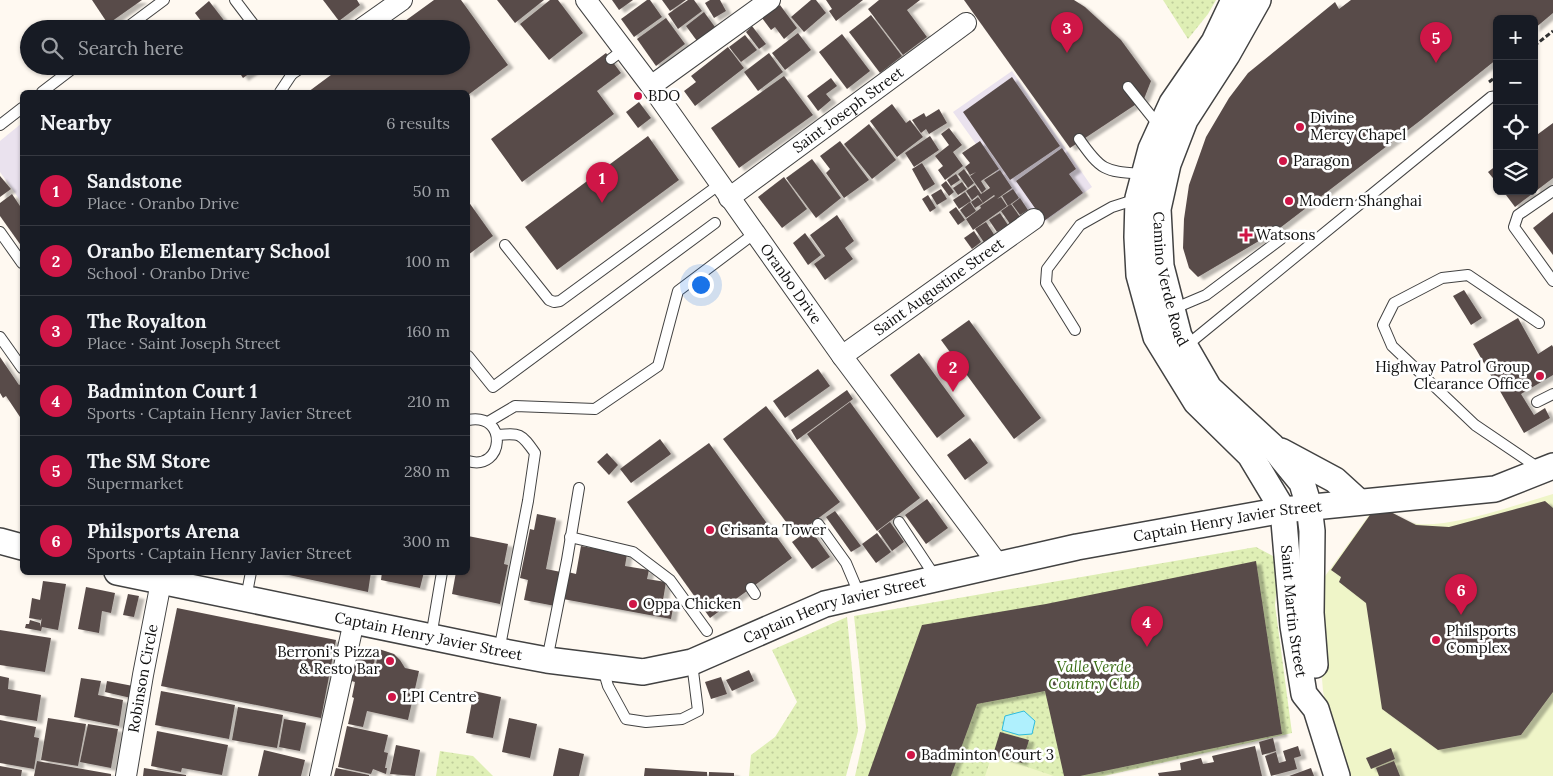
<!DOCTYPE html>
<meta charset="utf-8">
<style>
:root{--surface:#171b24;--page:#242831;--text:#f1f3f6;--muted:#9ea1a6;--line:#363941;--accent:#cf1647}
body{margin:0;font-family:Lora,serif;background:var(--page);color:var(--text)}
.controls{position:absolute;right:15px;top:15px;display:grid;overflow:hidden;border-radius:8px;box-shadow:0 1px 4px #0004}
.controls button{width:45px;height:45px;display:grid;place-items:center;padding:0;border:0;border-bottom:1px solid var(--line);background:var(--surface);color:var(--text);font:25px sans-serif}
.you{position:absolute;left:700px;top:284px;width:18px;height:18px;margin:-12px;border:4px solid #fff;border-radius:50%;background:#1a73e8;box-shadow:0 0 0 8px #1a73e833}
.badge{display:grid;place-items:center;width:32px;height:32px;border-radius:50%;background:var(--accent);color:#fff;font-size:16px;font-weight:700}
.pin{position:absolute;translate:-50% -41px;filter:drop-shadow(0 1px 2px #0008)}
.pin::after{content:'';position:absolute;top:26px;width:18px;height:15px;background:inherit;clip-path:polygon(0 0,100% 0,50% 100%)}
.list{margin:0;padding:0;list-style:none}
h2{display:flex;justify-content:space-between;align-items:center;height:65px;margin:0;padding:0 20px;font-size:21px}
h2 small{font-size:16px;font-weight:400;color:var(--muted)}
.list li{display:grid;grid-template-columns:32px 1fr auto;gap:15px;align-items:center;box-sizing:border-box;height:70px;padding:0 20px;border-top:1px solid var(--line)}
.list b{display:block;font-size:19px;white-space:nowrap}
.list p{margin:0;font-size:16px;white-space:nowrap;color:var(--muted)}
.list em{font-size:16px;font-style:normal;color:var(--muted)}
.icon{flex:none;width:28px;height:28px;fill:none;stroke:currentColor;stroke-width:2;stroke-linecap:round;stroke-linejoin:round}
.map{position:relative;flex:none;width:1553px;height:776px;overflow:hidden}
.search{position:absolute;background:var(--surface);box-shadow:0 1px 4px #0004;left:20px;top:20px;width:450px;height:55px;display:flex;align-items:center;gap:12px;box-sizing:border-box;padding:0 18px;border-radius:28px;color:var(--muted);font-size:19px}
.panel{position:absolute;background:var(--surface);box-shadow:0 1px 4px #0004;left:20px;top:90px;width:450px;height:485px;border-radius:8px}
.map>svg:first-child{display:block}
</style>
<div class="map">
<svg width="1553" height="776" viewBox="0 0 1553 776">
<defs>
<pattern id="grass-dots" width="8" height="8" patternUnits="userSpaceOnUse" patternTransform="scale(1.25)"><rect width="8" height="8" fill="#dfefb5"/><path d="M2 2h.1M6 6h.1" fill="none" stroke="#becc9a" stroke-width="1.8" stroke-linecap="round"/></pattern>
<filter id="shadow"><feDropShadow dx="5.5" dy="3" stdDeviation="1" flood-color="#0004"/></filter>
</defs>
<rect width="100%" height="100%" fill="#fff9f1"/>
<g fill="#eae2ee">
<polygon points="1012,71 1092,187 1036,228 953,112"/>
<polygon points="22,123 22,203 0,172 0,141"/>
</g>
<g fill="url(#grass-dots)">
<polygon points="1163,0 1216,0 1208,14 1188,39"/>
<polygon points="1256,547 1273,556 1278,572 1275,605 1292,733 1104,776 855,776 866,727 854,616"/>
<polygon points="847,617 858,731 846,776 749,776 751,755 775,737 797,702 772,650"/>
<polygon points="440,751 473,756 493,776 436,776"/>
</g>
<g fill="#eff5c8">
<path d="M1553,494V776H1348L1334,743L1323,691L1315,590L1377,504C1386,509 1410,524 1418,524C1455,527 1516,505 1553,494Z"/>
<polygon points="992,755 1054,776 985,776"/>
</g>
<polygon fill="#aff0fd" stroke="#2ebcdc" points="1024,711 1035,721 1032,734 1019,735 1002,730 1005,716"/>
<g fill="#594c4a" filter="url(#shadow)">
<polygon points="92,0 142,0 108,24"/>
<polygon points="323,0 357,0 360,5 339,21"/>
<polygon points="434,0 461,0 508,65 468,95 468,92 308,92 343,66 461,66 461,29 394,29"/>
<polygon points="497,0 544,0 515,23"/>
<polygon points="550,0 558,0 583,33 549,60 520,24"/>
<polygon points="612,0 633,0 619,10"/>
<polygon points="647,0 650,0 662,17 634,37 621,19"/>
<polygon points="662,0 686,0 670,11"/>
<polygon points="688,0 694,0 702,11 678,29 668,14"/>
<polygon points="710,0 720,0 726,11 714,18 705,3"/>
<polygon points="811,0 816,0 826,13 804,32 791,17"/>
<polygon points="826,0 863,0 836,21 829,11 832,9"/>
<polygon points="879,0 920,0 907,10 927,37 903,55 868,9"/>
<polygon points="964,0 1074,0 1085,7 1121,40 1151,81 1144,99 1070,148"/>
<polygon points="1351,0 1553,0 1553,13 1534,29 1534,19 1497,19 1497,59 1421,120 1276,231 1198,277 1189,268 1183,248 1184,219 1189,185 1206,137 1229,98 1248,73 1335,2 1339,9"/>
<polygon points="209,1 226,23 218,29 207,29 195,13"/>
<polygon points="780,5 797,28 784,39 775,27 771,30 762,18"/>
<polygon points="704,12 715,27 697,41 686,26"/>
<polygon points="871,15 902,56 880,73 849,32"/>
<polygon points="666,18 685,44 656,66 637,39"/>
<polygon points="752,26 766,44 759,49 746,32"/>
<polygon points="798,33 811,50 785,70 772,53"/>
<polygon points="842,34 870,71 847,89 819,52"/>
<polygon points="745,35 757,50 741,62 729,47"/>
<polygon points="728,47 744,68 695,106 684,91 696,82 691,76"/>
<polygon points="606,53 621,73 597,91 614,114 522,182 491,139"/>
<polygon points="769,53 783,72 758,91 744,72"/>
<polygon points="235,66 260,66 243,78"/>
<polygon points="784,76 813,115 739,168 711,128"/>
<polygon points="1012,77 1060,146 1010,180 963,112"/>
<polygon points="831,78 837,86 826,94 831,100 818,111 807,96"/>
<polygon points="639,102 651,118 638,128 626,112"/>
<polygon points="892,104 906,123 910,120 923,137 897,157 870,121"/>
<polygon points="939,109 947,123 929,134 926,129 921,133 912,120 924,113 926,117"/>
<polygon points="1553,123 1553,178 1515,207 1503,191 1534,191 1534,137"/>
<polygon points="869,124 896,160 872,179 844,144"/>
<polygon points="949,128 962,145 953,152 963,166 945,180 938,170 943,166 935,156 949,145 941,134"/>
<polygon points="648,136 679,180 557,270 525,227"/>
<polygon points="930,136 939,150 914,167 905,153"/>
<polygon points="840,141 869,180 844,198 826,173 830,169 820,156"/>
<polygon points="980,141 999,169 981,181 986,189 982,193 970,176 976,172 970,175 965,167 970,163 962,153"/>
<polygon points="1062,148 1076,169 1069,174 1083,193 1044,221 1016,181"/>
<polygon points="812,159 841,198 816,218 786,178"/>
<polygon points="922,163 935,184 924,191 912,169"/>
<polygon points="1497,165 1497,183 1488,172"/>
<polygon points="964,169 974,183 968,188 958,174"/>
<polygon points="1000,170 1012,188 997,199 1001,197 1007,206 973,230 966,219 981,208 980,206 995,196 994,195 983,203 978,195 972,200 966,191 975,185 981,194 990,188 984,180"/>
<polygon points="956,174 960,180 951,186 947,180"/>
<polygon points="0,176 11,189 0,197"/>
<polygon points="784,177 807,209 782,228 758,197"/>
<polygon points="946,181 954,192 949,196 941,185"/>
<polygon points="962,182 967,189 958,195 953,188"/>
<polygon points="941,189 947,199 937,205 931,195"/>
<polygon points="1013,189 1019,198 1008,206 1002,196"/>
<polygon points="965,192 971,201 959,209 953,200"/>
<polygon points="12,194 22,209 22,247 0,216 0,203"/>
<polygon points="928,195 936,208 930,212 922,199"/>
<polygon points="978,197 983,203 975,208 971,202"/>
<polygon points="1020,198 1028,210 1020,215 1012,204"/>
<polygon points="468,201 493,236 468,255"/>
<polygon points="970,202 976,211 966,218 960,210"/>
<polygon points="1011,204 1020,217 1010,224 1001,211"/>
<polygon points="956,207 965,220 958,225 949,212"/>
<polygon points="1553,212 1553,255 1533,228"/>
<polygon points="1000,213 1008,225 997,232 989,220"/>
<polygon points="837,215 854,241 845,248 853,259 825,280 814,264 825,256 810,235"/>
<polygon points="986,222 995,236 985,244 975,229"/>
<polygon points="974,231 981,242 972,249 964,238"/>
<polygon points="805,233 821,255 808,265 793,243"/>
<polygon points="1464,290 1482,318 1471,325 1453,296"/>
<polygon points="1518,318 1538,354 1552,345 1553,347 1553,375 1521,394 1534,415 1545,408 1550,418 1524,433 1473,344"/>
<polygon points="969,320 1041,418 1014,439 941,340"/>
<polygon points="919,353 965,416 937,438 890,375"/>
<polygon points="0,357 19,385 22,383 22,420 6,396 3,398 0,393"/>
<polygon points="818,369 830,386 785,418 773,401"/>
<polygon points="847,390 853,399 797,440 791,430"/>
<polygon points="850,402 920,498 877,531 807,434"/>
<polygon points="766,406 840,502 796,535 723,439"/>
<polygon points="970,438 988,463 965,480 947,455"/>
<polygon points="660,439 671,454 631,483 620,469"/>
<polygon points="709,443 792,558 710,618 627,502"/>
<polygon points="607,453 618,465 609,475 597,462"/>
<polygon points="927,499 948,528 926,544 905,515"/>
<polygon points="1545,501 1553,508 1553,692 1521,735 1438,750 1382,709 1366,603 1339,582 1341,577 1331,570 1377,505 1416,525 1449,527"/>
<polygon points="835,511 861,546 851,552 826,517"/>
<polygon points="537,514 556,518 546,569 561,572 555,606 524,600 528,580 520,578 530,529 534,530"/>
<polygon points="890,522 904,542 892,551 878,531"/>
<polygon points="810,529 830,557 812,569 792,542"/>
<polygon points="877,533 891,552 876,563 862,544"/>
<polygon points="468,536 508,544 504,564 508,565 500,604 452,594 456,572 468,572"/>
<polygon points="581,546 627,554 625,566 649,570 647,579 666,582 662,606 673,608 671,619 563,599 568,572 576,574"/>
<polygon points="1256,561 1282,734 1080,776 1064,776 1045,691 977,704 951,776 868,776 922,625 1046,604"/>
<polygon points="275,572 371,572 368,592"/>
<polygon points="382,572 424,572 420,588 381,580"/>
<polygon points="43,581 66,584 58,630 42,627 41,631 25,628 26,624 29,624 30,620 40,623 40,627 42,618 41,620 29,618 32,598 40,600"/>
<polygon points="86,587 115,593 111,613 102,611 99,633 78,629"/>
<polygon points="128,594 139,596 134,617 123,615"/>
<polygon points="177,608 336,640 321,718 161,686"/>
<polygon points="0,630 51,638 45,672 0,665"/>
<polygon points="379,649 394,654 400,660 405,668 419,671 408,720 367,711 363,727 348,724 354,698 352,697 355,682 348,680 354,652 375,657 374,664 376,664"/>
<polygon points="749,670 754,681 732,691 726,680"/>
<polygon points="0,676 9,678 8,689 41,695 37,721 0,715"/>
<polygon points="721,677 727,694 711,699 705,682"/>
<polygon points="81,678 101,681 98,695 123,700 119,726 74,717"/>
<polygon points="107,681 133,686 131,698 105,692"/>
<polygon points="161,691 235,705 229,739 155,725"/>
<polygon points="474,691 501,697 493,738 466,733"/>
<polygon points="238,707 283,715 277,748 232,740"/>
<polygon points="48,718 86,724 78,766 41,760"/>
<polygon points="509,718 537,724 530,758 502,752"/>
<polygon points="284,719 306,723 300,751 279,747"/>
<polygon points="0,720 36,727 34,737 39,738 34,769 0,763"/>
<polygon points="88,724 118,729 111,768 80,762"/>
<polygon points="347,726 388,735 384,752 388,753 385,768 387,768 386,774 373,769 371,774 338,767"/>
<polygon points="157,731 228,745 222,775 182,768 181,772 151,766"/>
<polygon points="1000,732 1029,740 1022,763 993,755"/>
<polygon points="1273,738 1276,751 1262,755 1259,742"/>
<polygon points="396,745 420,750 415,776 390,774"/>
<polygon points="1255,746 1262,776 1159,776 1158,773 1181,770 1180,763 1201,758 1203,764 1214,762 1212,756"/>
<polygon points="1298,746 1301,756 1294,758 1297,769 1271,776 1265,756 1276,752 1279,763 1286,761 1283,751"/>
<polygon points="559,748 584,754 579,776 553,776"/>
<polygon points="1391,748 1395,759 1371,769 1366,758"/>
<polygon points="264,750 305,760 301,776 258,776"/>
<polygon points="37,761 111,774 111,776 34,776"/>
<polygon points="1394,761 1400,776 1379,776 1376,768"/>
<polygon points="0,766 22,770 21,776 0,776"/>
<polygon points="144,768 186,775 186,776 143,776"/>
<polygon points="336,768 369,775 369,776 334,776"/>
<polygon points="645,768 707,772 707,776 644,776"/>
<polygon points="1311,768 1314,776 1289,776"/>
<polygon points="709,772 734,773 734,776 709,776"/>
</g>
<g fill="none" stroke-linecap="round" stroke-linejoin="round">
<g stroke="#424242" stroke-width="12">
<g id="service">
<polyline points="235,0 257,29"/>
<polyline points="125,29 164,0"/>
<polyline points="611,59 623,50"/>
<polyline points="286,66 292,74 304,66"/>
<polyline points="1128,87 1160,127"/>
<polyline points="42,92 76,66"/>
<polyline points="280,92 292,74"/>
<polyline points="0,125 22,108"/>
<path d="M1079,139C1102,172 1105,171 1143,174"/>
<polyline points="1553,191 1518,215 1514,227 1553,281"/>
<polyline points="0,232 22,263"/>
<polyline points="505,245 549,300 554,302 560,301 720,184"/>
<polyline points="1173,309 1206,295 1281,239 1276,231"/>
<polyline points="1539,323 1468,275 1442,278 1394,303 1383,325 1392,346 1475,425 1540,469"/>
<polyline points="1075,330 1046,283 1047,269 1080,225 1112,207 1137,199"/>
<polyline points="0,337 22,368"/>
<polyline points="1186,346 1491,97 1497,96"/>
<polyline points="468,356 493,387 715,223"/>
<polyline points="1537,402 1553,394"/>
<path d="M468,420C509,412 504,472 468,461"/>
<polyline points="488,422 515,406 595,409 658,366 678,291 755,233"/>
<path d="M497,435C520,433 521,433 535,453L528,501L499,651"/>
<polyline points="899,522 936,578"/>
<polyline points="818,524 846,563 860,596"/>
<polyline points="570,537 633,552 670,580 707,631"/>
<polyline points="751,588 755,594"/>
<polyline points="246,598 251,572"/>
<polyline points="431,637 442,572"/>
<polyline points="547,660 567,560 579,488"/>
<polyline points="603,669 608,686 626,719 646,722 682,719 698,711 692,663"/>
</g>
</g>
<g stroke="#424242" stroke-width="22">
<g id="minor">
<path id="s1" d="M586,0L651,86L842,356L998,564"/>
<polyline points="361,29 402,0"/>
<polyline points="651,86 770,0"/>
<path id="s2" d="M729,198L966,23"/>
<path id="s3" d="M842,356L1034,219"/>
<path id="s4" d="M126,776L143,675L161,582"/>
<polyline points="320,776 354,621"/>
</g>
</g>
<g stroke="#424242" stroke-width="28">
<g id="tertiary">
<path id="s5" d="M1234,0L1214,42L1172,103L1151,149L1138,198L1137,237L1139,275L1156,337L1196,402L1250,455L1283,510L1293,626L1304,694L1316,709L1337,776"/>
<path id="s6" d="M1258,0L1227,55L1185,120L1168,164L1158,209L1161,266L1179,336L1209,388L1272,446L1302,483L1309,506L1312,531L1311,613L1315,665"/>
<polyline points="1281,451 1335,480 1358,501"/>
<polyline points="0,541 22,547"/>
<path id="s7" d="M117,572L499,651L547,660L643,672L692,662L825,604L917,583L1077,547L1283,510L1495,489L1553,466"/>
</g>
</g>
<g stroke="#313131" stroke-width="3" stroke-dasharray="5 2.5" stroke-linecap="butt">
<polyline points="1534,46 1553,31"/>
<polyline points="1489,82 1497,76"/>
</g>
<use href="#service" stroke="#fff" stroke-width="10"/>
<use href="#minor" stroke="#fff" stroke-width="20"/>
<use href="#tertiary" stroke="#fff" stroke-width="25"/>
</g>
<g fill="#cf1647" stroke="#fff" stroke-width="2">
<circle cx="638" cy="96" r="5"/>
<circle cx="1300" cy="127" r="5"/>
<circle cx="1283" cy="161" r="5"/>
<circle cx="1289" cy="201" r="5"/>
<path d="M1243.5 227.5h5v5h5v5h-5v5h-5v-5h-5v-5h5z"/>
<circle cx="1540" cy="376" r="5"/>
<circle cx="710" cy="530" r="5"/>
<circle cx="633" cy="604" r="5"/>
<circle cx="1436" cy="640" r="5"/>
<circle cx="390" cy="661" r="5"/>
<circle cx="392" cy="697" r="5"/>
<circle cx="911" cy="755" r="5"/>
</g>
<g text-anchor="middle" stroke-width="5" stroke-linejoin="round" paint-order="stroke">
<g font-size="15" fill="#0f0f0f" stroke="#fff" text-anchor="start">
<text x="648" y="101">BDO</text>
<text x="1310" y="123">Divine<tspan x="1310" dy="17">Mercy Chapel</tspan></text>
<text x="1293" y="166">Paragon</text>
<text x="1299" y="206">Modern Shanghai</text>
<text x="1256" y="240">Watsons</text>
<text x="1530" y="372" text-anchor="end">Highway Patrol Group<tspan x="1530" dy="17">Clearance Office</tspan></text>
<text x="720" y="535">Crisanta Tower</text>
<text x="643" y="609">Oppa Chicken</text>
<text x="1446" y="636">Philsports<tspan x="1446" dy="17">Complex</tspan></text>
<text x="380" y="657" text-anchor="end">Berroni's Pizza<tspan x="380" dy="17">&amp; Resto Bar</tspan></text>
<text x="402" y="702">LPI Centre</text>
<text x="921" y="760">Badminton Court 3</text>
</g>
<g font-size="15" fill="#0f0f0f" stroke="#fff">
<text dy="5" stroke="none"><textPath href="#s2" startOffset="148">Saint Joseph Street</textPath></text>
<text dy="5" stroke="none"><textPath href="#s6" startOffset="305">Camino Verde Road</textPath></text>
<text dy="5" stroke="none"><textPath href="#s1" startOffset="350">Oranbo Drive</textPath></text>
<text dy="5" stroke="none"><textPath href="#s3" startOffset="119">Saint Augustine Street</textPath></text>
<text dy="5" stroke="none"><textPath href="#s7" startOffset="1142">Captain Henry Javier Street</textPath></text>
<text dy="5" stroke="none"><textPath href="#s7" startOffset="738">Captain Henry Javier Street</textPath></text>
<text dy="5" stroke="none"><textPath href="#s5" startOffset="681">Saint Martin Street</textPath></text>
<text dy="5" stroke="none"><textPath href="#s7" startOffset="318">Captain Henry Javier Street</textPath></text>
<text dy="5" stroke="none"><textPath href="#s4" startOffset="99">Robinson Circle</textPath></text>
</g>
<g font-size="15" font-style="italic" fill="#3c6f17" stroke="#fff">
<text x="1094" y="672">Valle Verde<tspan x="1094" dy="17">Country Club</tspan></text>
</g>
</g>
</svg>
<div class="controls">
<button>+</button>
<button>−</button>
<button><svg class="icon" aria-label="locate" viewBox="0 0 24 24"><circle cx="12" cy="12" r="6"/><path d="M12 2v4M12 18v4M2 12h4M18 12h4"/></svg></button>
<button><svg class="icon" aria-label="layers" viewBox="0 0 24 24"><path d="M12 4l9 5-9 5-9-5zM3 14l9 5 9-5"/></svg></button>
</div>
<div class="you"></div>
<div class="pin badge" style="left:602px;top:203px">1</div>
<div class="pin badge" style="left:953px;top:392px">2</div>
<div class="pin badge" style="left:1067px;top:53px">3</div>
<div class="pin badge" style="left:1147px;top:647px">4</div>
<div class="pin badge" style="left:1436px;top:63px">5</div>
<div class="pin badge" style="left:1461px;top:615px">6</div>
<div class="search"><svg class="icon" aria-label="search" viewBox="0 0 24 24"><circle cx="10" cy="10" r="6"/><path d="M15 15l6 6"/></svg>Search here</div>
<section class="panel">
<h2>Nearby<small>6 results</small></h2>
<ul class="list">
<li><span class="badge">1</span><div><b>Sandstone</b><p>Place · Oranbo Drive</p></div><em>50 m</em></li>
<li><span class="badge">2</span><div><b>Oranbo Elementary School</b><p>School · Oranbo Drive</p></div><em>100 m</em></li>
<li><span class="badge">3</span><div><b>The Royalton</b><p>Place · Saint Joseph Street</p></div><em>160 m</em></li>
<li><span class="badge">4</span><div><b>Badminton Court 1</b><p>Sports · Captain Henry Javier Street</p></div><em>210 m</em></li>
<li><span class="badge">5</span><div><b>The SM Store</b><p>Supermarket</p></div><em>280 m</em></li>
<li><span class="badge">6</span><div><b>Philsports Arena</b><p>Sports · Captain Henry Javier Street</p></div><em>300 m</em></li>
</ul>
</section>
</div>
